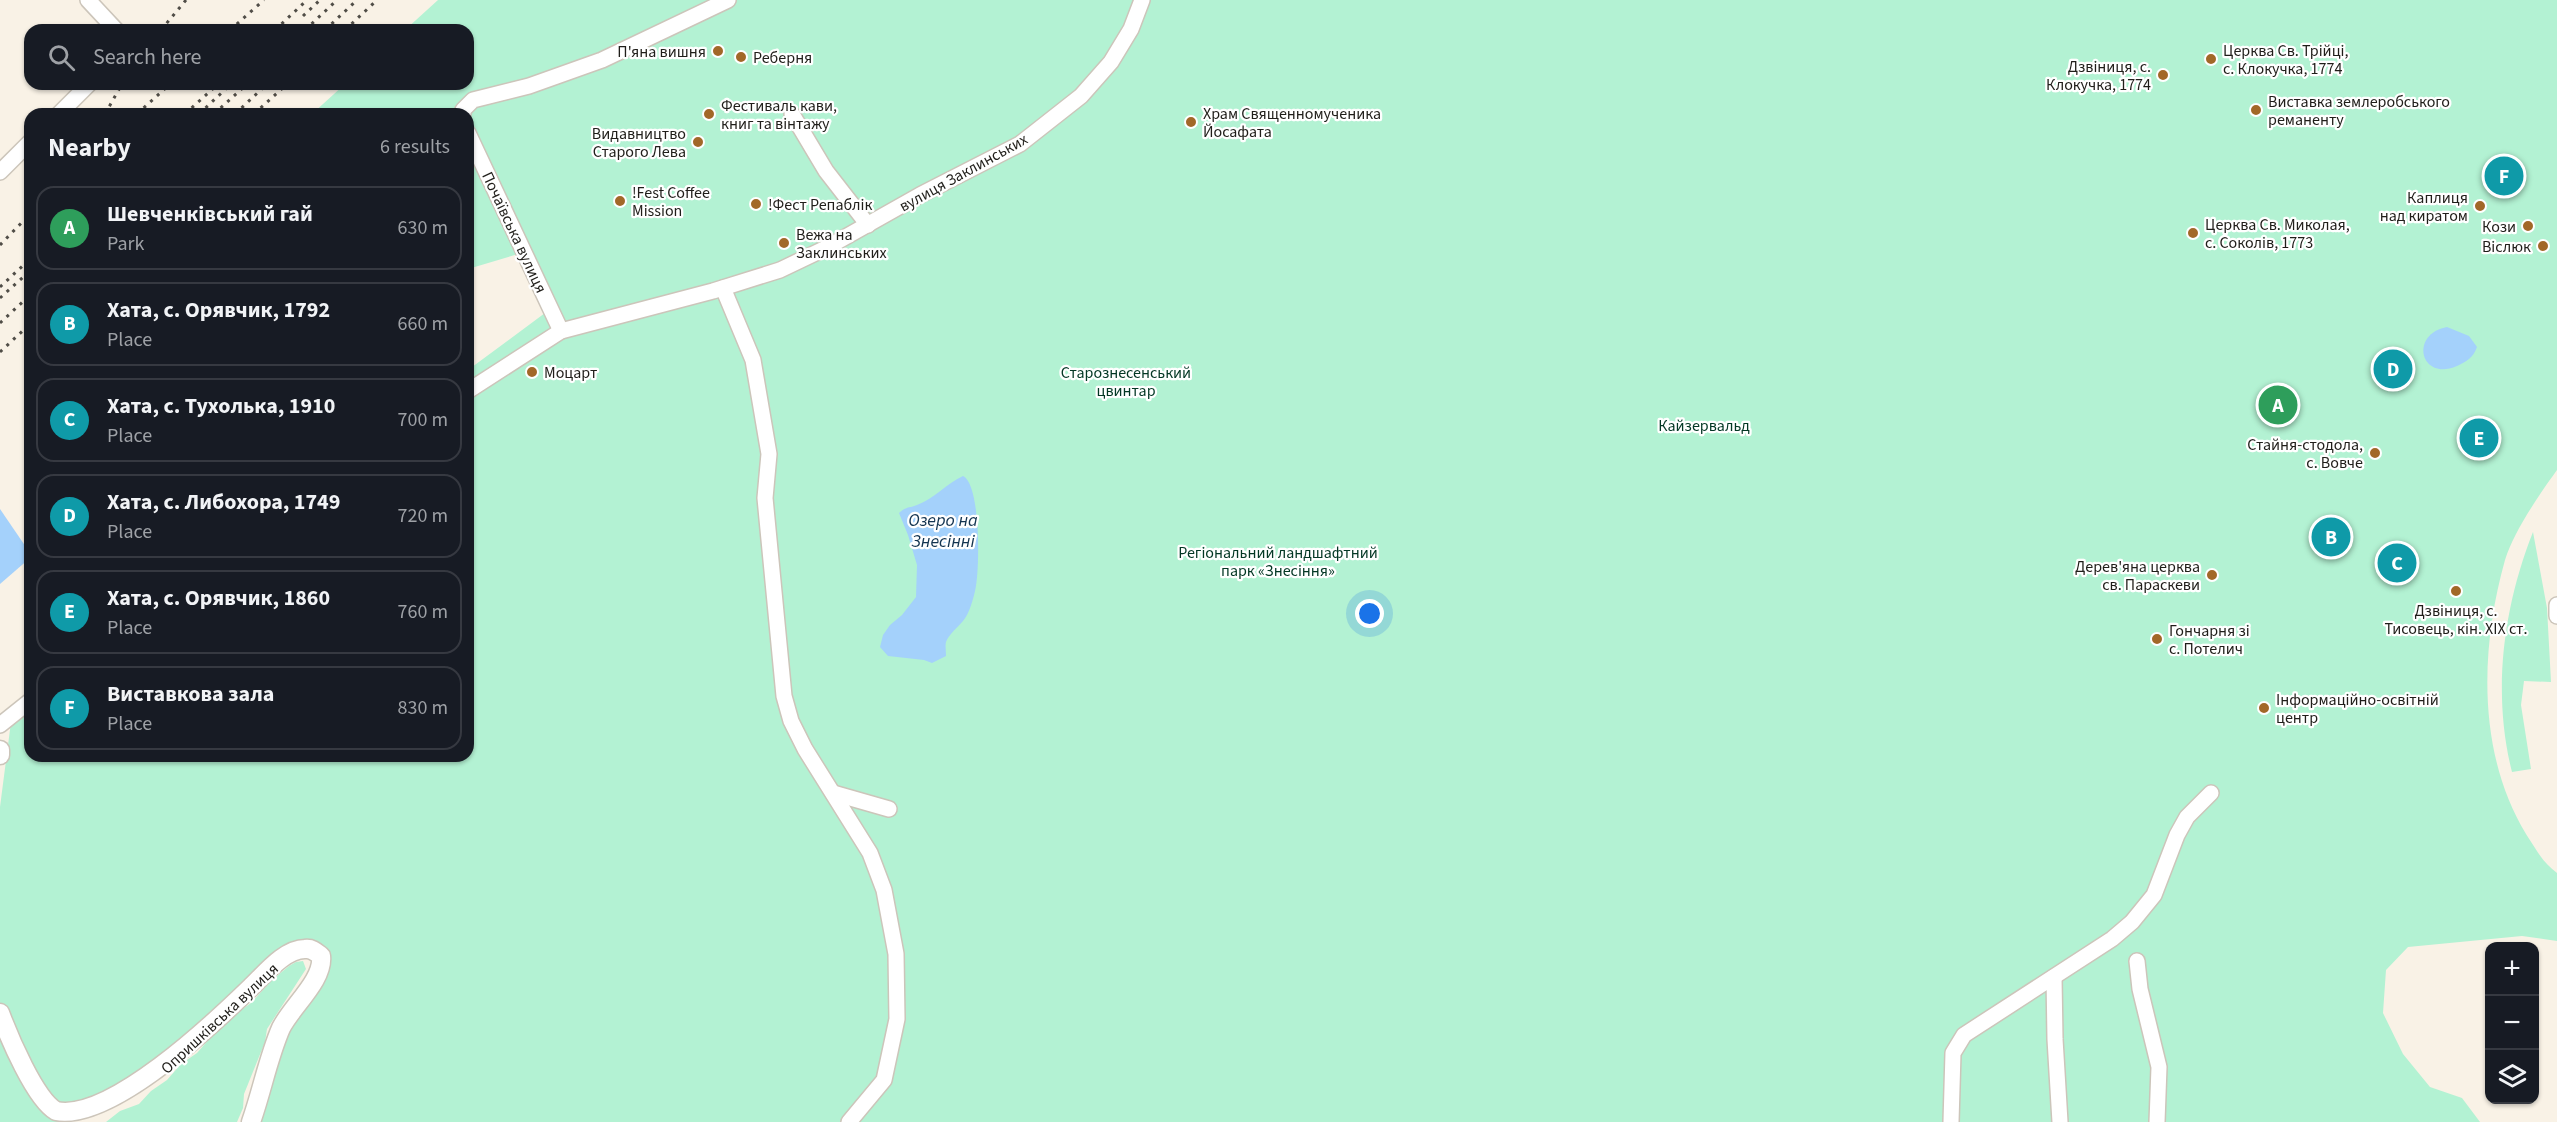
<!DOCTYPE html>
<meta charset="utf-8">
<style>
:root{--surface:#171b24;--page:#242831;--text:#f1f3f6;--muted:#9ea1a6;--line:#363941;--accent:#a26828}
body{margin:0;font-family:"Source Sans 3",sans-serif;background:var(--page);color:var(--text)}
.controls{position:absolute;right:18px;bottom:18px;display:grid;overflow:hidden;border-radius:12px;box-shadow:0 2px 4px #0004}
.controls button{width:54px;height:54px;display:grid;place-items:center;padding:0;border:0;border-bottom:2px solid var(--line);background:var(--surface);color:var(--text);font:30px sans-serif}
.you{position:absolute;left:1370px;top:614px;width:21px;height:21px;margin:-15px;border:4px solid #fff;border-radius:50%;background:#1a73e8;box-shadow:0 0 0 9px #1a73e833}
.badge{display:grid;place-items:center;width:39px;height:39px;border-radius:50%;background:var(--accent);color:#fff;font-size:20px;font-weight:700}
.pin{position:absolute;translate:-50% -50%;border:3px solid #fff;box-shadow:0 2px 6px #0006}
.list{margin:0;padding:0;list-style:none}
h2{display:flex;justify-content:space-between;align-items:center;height:78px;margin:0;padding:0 24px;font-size:26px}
h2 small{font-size:20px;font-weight:400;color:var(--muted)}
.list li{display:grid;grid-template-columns:39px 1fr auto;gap:18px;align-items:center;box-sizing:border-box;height:84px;margin:0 12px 12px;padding:0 12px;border:2px solid var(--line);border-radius:18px}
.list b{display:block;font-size:22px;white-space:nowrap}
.list p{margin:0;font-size:20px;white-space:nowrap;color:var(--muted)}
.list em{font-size:20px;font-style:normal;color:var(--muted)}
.icon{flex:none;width:33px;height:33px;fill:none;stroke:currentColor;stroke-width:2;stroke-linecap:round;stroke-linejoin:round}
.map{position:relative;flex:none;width:2557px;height:1122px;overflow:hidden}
.search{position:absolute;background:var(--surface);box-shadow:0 2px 4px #0004;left:24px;top:24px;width:450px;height:66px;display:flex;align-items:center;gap:15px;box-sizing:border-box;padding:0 21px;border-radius:18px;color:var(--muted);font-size:22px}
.panel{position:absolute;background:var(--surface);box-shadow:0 2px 4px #0004;left:24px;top:108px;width:450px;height:654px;border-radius:18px}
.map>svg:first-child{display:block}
</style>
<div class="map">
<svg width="2557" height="1122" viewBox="0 0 2557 1122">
<rect width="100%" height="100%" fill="#f9f2e6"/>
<g fill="#b3f2d3">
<path d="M438,0H2557V470C2539,495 2514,531 2505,560C2480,649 2477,753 2526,834C2536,849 2542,862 2557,873V941L2522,936L2408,947L2386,970L2383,1013L2403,1054L2430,1087L2462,1098L2480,1122H256L283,1036L324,975L307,945L178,1053L79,1114L47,1098L3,1014L0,1003V807L11,722L30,706V756H468V370L545,313L518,254L468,269V114H312L345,84H468V30H405Z"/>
<path d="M2533,532L2547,608L2551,682L2524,681L2521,705L2531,769L2512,772C2492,693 2503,608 2533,532Z"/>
<polygon points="303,961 306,969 267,1029 265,1042 244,1094 243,1108 237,1122 106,1122 120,1111 139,1104 151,1091 167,1080 181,1064 197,1053 210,1038 237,1013 251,1003 272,980 289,966 296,962"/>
<polygon points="0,1032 53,1116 65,1122 0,1122"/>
</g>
<g fill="#a4d1fb">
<path d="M2447,327L2469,336L2477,347C2473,358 2467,361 2457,366C2420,382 2409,334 2447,327Z"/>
<path d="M963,476C981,484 980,572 975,591C973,600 969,614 963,621C958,627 949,634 946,642C945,646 946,651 946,656L932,663L924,660L888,656L880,647L883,635L890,625L902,615L916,597L917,565L908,535L899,513C905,507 909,508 917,505C934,499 946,484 963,476Z"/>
<polygon points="0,509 30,553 30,558 0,584"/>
</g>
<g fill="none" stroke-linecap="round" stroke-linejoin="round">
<g stroke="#ccc5ba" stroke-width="18">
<g id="minor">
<polyline points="88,0 116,30"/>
<polyline points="59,114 89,84"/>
<polyline points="463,114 463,110 473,100 529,86 602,60 728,0"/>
<polyline points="792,114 826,171 868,225"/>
<polyline points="468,133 561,331"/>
<polyline points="0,172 30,142"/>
<polyline points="723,288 753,360 769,454 765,498 784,696 791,721 805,749 870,853 884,890 896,954 897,1019 884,1080 849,1122"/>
<polyline points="468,391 561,331 713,291 780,270 826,248 920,195 1020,144 1081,96 1111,62 1131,29 1142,0"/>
<polyline points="2557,605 2557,616"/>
<polyline points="0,725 30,701"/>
<polyline points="833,793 889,809"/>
<polyline points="2137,961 2140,989 2159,1067 2157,1122"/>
<polyline points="2054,977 2055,1039 2060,1122"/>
<polyline points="1951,1122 1953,1053 1964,1035 2112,939 2132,922 2154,895 2177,835 2187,817 2211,793"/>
</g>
</g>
<g stroke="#ccc5ba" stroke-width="21">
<g id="major">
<polyline points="0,750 0,755"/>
<path d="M0,1013C9,1037 35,1099 56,1111C110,1122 214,1023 250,988C264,975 284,949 305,949C312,948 316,952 321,956C324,980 292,1006 281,1028C268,1058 262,1091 251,1122"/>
</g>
</g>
<use href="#minor" stroke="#fff" stroke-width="15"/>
<use href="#major" stroke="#fff" stroke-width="18"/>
<g stroke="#504d47" stroke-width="3" stroke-dasharray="3 6" stroke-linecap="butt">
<polyline points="303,16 320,0"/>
<polyline points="161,30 186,0"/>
<polyline points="230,30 264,0"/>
<polyline points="275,30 307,0"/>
<polyline points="305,30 337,0"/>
<polyline points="325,30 357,0"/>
<polyline points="345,30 377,0"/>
<polyline points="105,114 122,84"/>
<polyline points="137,114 170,84"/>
<polyline points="185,114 218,84"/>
<polyline points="199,114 231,84"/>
<polyline points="214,114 247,84"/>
<polyline points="235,114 267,84"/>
<polyline points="254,114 287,84"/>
<polyline points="0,245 30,214"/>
<polyline points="0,287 30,259"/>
<polyline points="0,298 30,271"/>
<polyline points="0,323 30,295"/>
<polyline points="0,352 30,324"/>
</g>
</g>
<g fill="#a26828" stroke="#fff" stroke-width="2">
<circle cx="718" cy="51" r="6"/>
<circle cx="741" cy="57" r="6"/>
<circle cx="2211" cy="59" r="6"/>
<circle cx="2163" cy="75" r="6"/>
<circle cx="2256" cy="110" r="6"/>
<circle cx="709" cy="114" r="6"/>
<circle cx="1191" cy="122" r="6"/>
<circle cx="698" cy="142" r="6"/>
<circle cx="620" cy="201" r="6"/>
<circle cx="756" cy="204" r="6"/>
<circle cx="2480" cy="206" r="6"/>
<circle cx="2528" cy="226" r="6"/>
<circle cx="2193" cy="233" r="6"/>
<circle cx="784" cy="243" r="6"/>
<circle cx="2543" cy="246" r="6"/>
<circle cx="532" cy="372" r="6"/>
<circle cx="2375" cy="453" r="6"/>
<circle cx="2212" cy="575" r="6"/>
<circle cx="2456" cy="591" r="6"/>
<circle cx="2157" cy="639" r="6"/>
<circle cx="2264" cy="708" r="6"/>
</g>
<g text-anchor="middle" stroke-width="4.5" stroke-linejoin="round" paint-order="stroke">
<g font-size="16" fill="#201e1a" stroke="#fff" text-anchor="start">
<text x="2223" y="56">Церква Св. Трійці,<tspan x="2223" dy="18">с. Клокучка, 1774</tspan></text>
<text x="706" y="57" text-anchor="end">П'яна вишня</text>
<text x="753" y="63">Реберня</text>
<text x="2151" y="72" text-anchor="end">Дзвіниця, с.<tspan x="2151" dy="18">Клокучка, 1774</tspan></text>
<text x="2268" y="107">Виставка землеробського<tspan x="2268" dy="18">реманенту</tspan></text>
<text x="721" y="111">Фестиваль кави,<tspan x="721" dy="18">книг та вінтажу</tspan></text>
<text x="1203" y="119">Храм Священномученика<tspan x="1203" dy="18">Йосафата</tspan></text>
<text x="686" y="139" text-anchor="end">Видавництво<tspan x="686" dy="18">Старого Лева</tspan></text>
<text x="632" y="198">!Fest Coffee<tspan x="632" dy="18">Mission</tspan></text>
<text x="2468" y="203" text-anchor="end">Каплиця<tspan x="2468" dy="18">над киратом</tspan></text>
<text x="768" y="210">!Фест Репаблік</text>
<text x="2205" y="230">Церква Св. Миколая,<tspan x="2205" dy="18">с. Соколів, 1773</tspan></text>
<text x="2516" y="232" text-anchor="end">Кози</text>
<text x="796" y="240">Вежа на<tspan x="796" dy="18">Заклинських</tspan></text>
<text x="2531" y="252" text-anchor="end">Віслюк</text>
<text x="544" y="378">Моцарт</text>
<text x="2363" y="450" text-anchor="end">Стайня-стодола,<tspan x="2363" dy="18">с. Вовче</tspan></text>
<text x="2200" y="572" text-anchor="end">Дерев'яна церква<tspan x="2200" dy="18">св. Параскеви</tspan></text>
<text x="2456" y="616" text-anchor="middle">Дзвіниця, с.<tspan x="2456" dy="18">Тисовець, кін. XIX ст.</tspan></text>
<text x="2169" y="636">Гончарня зі<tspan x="2169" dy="18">с. Потелич</tspan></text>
<text x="2276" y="705">Інформаційно-освітній<tspan x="2276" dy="18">центр</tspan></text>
</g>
<g font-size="16" fill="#201e1a" stroke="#fff">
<text transform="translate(963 172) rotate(-29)" y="6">вулиця Заклинських</text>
<text transform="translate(515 232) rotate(65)" y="6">Почаївська вулиця</text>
<text transform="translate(219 1018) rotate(-43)" y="6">Опришківська вулиця</text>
</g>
<g font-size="16" fill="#033724" stroke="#fff">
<text x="1126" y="378">Старознесенський<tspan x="1126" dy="18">цвинтар</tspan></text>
<text x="1704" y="431">Кайзервальд</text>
<text x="1278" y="558">Регіональний ландшафтний<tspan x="1278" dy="18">парк «Знесіння»</tspan></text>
</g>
<g font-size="18" font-style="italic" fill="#133450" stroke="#fff">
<text x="943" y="526">Озеро на<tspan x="943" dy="21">Знесінні</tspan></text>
</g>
</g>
</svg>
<div class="controls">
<button>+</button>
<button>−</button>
<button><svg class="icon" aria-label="layers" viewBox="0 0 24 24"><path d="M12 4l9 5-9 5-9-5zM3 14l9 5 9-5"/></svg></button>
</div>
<div class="you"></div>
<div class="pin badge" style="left:2278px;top:405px;background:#2e9e5b">A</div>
<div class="pin badge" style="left:2331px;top:537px;background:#0f9aa8">B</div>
<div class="pin badge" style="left:2397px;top:563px;background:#0f9aa8">C</div>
<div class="pin badge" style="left:2393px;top:369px;background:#0f9aa8">D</div>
<div class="pin badge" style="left:2479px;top:438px;background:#0f9aa8">E</div>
<div class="pin badge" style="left:2504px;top:176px;background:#0f9aa8">F</div>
<div class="search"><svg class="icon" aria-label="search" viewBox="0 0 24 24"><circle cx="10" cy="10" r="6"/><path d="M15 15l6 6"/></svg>Search here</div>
<section class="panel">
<h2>Nearby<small>6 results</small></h2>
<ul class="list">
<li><span class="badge" style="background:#2e9e5b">A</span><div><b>Шевченківський гай</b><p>Park</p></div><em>630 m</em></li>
<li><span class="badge" style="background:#0f9aa8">B</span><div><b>Хата, с. Орявчик, 1792</b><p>Place</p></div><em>660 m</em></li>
<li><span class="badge" style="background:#0f9aa8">C</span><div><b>Хата, с. Тухолька, 1910</b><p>Place</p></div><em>700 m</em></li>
<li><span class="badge" style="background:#0f9aa8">D</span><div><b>Хата, с. Либохора, 1749</b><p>Place</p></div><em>720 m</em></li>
<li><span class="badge" style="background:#0f9aa8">E</span><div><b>Хата, с. Орявчик, 1860</b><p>Place</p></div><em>760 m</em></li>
<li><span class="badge" style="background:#0f9aa8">F</span><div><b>Виставкова зала</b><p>Place</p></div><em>830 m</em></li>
</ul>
</section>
</div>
